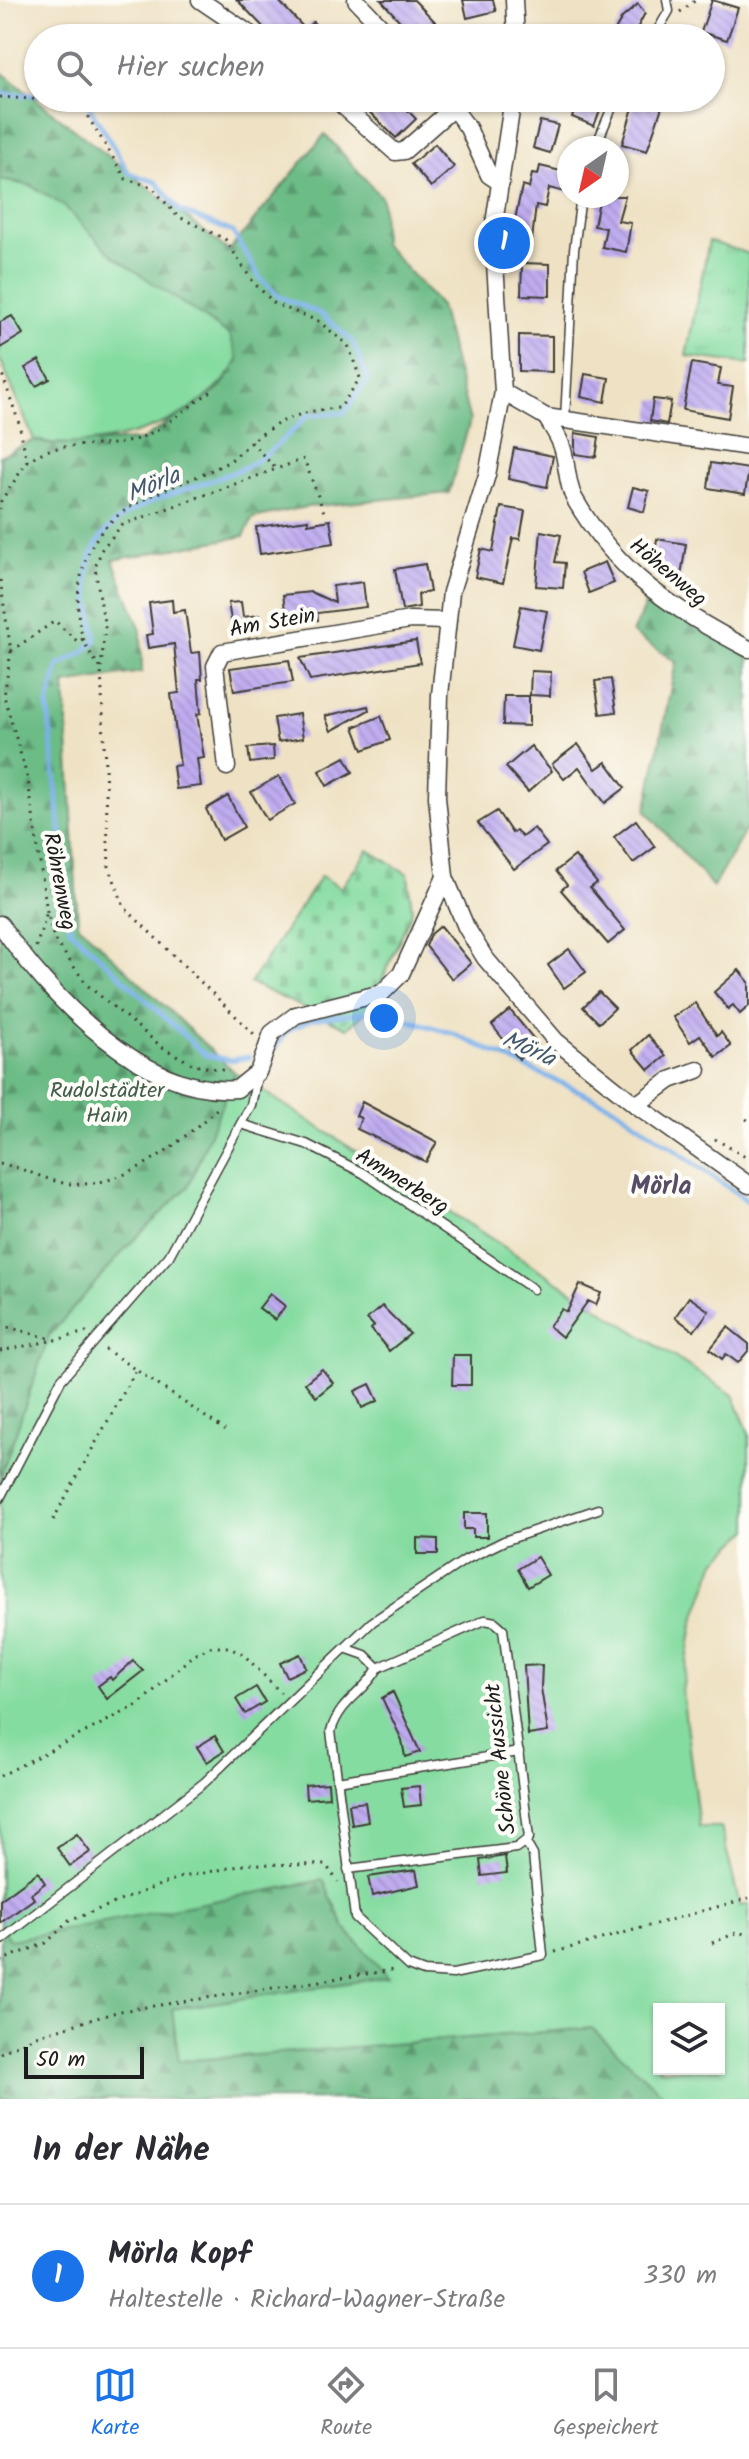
<!DOCTYPE html>
<html lang="de">
<meta charset="utf-8">
<style>
:root{--surface:#fff;--page:#f2f2f3;--text:#2b2b33;--muted:#7c7c81;--line:#e1e1e2;--accent:#1a73e8}
body{margin:0;font-family:Kalam,sans-serif;background:var(--page);color:var(--text)}
.controls{position:absolute;right:24px;bottom:24px;display:grid;overflow:hidden;border-radius:0px;box-shadow:0 2px 6px #0004}
.controls button{width:72px;height:72px;display:grid;place-items:center;padding:0;border:0;border-bottom:2px solid var(--line);background:var(--surface);color:var(--text);font:40px sans-serif}
.compass{position:absolute;left:557px;top:136px;width:72px;height:72px;border-radius:50%;background:var(--surface);box-shadow:0 2px 6px #0004;rotate:214deg}
.scale{position:absolute;left:24px;bottom:20px;width:120px;box-sizing:border-box;padding-left:8px;border:4px solid #1c1c1c;border-top:0;font-size:22px;line-height:28px;white-space:nowrap;color:#1c1c1c;-webkit-text-stroke:6px #fdfcf7;paint-order:stroke}
.you{position:absolute;left:384px;top:1018px;width:28px;height:28px;margin:-20px;border:6px solid #fff;border-radius:50%;background:#1a73e8;box-shadow:0 0 0 12px #1a73e833}
.badge{display:grid;place-items:center;width:52px;height:52px;border-radius:50%;background:var(--accent);color:#fff;font-size:26px;font-weight:700}
.pin{position:absolute;translate:-50% -50%;border:4px solid #fff;box-shadow:0 2px 8px #0006}
.list{margin:0;padding:0;list-style:none}
h2{display:flex;justify-content:space-between;align-items:center;height:104px;margin:0;padding:0 32px;font-size:34px}
h2 small{font-size:26px;font-weight:400;color:var(--muted)}
.list li{display:grid;grid-template-columns:52px 1fr auto;gap:24px;align-items:center;box-sizing:border-box;height:144px;padding:0 32px;border-top:2px solid var(--line)}
.list b{display:block;font-size:30px;white-space:nowrap}
.list p{margin:0;font-size:26px;white-space:nowrap;color:var(--muted)}
.list em{font-size:26px;font-style:normal;color:var(--muted)}
.icon{flex:none;width:44px;height:44px;fill:none;stroke:currentColor;stroke-width:2;stroke-linecap:round;stroke-linejoin:round}
.map{position:relative;flex:none;width:749px;height:2099px;overflow:hidden}
.search{position:absolute;background:var(--surface);box-shadow:0 2px 6px #0004;left:24px;right:24px;top:24px;height:88px;display:flex;align-items:center;gap:20px;box-sizing:border-box;padding:0 28px;border-radius:44px;color:var(--muted);font-size:30px}
.sheet{height:248px;background:var(--surface)}
nav{display:flex;justify-content:space-around;align-items:center;box-sizing:border-box;height:112px;border-top:2px solid var(--line);background:var(--surface);font-size:22px;color:var(--muted)}
nav a{display:grid;justify-items:center;gap:4px}
nav .on{color:var(--accent)}
.map>svg:first-child{display:block}
</style>
<div class="map">
<svg width="749" height="2099" viewBox="0 0 749 2099">
<defs>
<pattern id="grass-tufts" width="24" height="20" patternUnits="userSpaceOnUse" patternTransform="scale(2)"><rect width="24" height="20" fill="#85dca0"/><path d="M3 7l-1-3M5 7V3M7 7l1-3M15 17l-1-3M17 17v-4M19 17l1-3" fill="none" stroke="#72bc89"/></pattern>
<pattern id="forest-firs" width="22" height="20" patternUnits="userSpaceOnUse" patternTransform="scale(2)"><rect width="22" height="20" fill="#6cbc86"/><path d="M5 1l3.5 6h-7zM16 11l3.5 6h-7z" fill="#58986d"/></pattern>
<pattern id="cemetery-stones" width="16" height="16" patternUnits="userSpaceOnUse" patternTransform="scale(2)"><rect width="16" height="16" fill="#85dca0"/><path d="M2 7V4a2 2 0 0 1 4 0v3zM10 15v-3a2 2 0 0 1 4 0v3z" fill="#72bc89"/></pattern>
<pattern id="building-back-hatch" width="6" height="6" patternUnits="userSpaceOnUse" patternTransform="scale(2)"><rect width="6" height="6" fill="#bfacf0"/><path d="M-1 5l2 2M0 0l6 6M5-1l2 2" fill="none" stroke="#a493cd"/></pattern>
</defs>
<rect width="100%" height="100%" fill="#fdfcf7"/>
<filter id="ink" filterUnits="userSpaceOnUse"><feTurbulence type="fractalNoise" baseFrequency=".0125" numOctaves="2"/><feDisplacementMap in="SourceGraphic" scale="16" xChannelSelector="R" yChannelSelector="G"/><feConvolveMatrix kernelMatrix="1 2 1 2 8 2 1 2 1" color-interpolation-filters="sRGB"/></filter>
<filter id="wash" filterUnits="userSpaceOnUse"><feTurbulence type="fractalNoise" baseFrequency=".006" numOctaves="4" result="noise"/><feDisplacementMap in="SourceGraphic" scale="32" xChannelSelector="R" yChannelSelector="G"/><feGaussianBlur stdDeviation="1.8" result="paint"/><feColorMatrix in="noise" values="0 0 0 0 0 0 0 0 0 0 0 0 0 0 0 0 0 1.4 0 .05"/><feComposite in="paint" operator="in"/></filter>
<g filter="url(#wash)">
<rect width="100%" height="100%" fill="#efe2c4"/>
<polygon fill="url(#grass-tufts)" stroke="#507c5e" stroke-width="2" points="709,241 749,254 749,364 686,356"/>
<g fill="url(#forest-firs)" stroke="#446c51" stroke-width="2">
<path d="M0,71L229,251L325,134L382,198L383,243L440,306L470,421L449,493L306,507L253,518L244,536L113,560L141,631L142,672L65,684L78,924L235,1073L188,1187L127,1247L49,1336L0,1479V456L34,440L48,444L142,440L218,390L231,373L230,336C191,308 148,284 111,254C78,227 47,180 0,180Z"/>
<polygon points="649,597 749,657 749,824 713,887 646,811 676,662 632,633"/>
<polygon points="323,1880 345,1928 388,1977 172,2009 180,2061 593,2028 668,2099 0,2099 0,1927 10,1939"/>
</g>
<polygon fill="url(#cemetery-stones)" stroke="#507c5e" stroke-width="2" points="368,850 408,874 412,911 369,1010 347,1028 250,983 321,876 341,888"/>
<g fill="#85dca0" stroke="#507c5e" stroke-width="2" fill-rule="evenodd">
<path d="M0,180L32,186L65,207L112,255L230,336L238,360C208,421 99,455 34,440L0,359Z"/>
<path d="M235,1073L733,1395L749,1433V1530L716,1561L693,1624L682,1691L699,1827H721L740,1906L749,1904V2099H668L592,2028L179,2061L172,2009L388,1977L345,1928L323,1880L10,1940L0,1927V1479L49,1336L127,1247L188,1187ZM659,2009H719V2069H659Z"/>
</g>
<g fill="none" stroke-linecap="round" stroke-linejoin="round">
<g stroke="#7bb1ea" stroke-width="5">
<polyline points="0,90 4,94 38,95"/>
<path d="M84,98L129,173L156,182L180,211L233,232L260,278L278,296L321,314L352,341L368,379L344,413L308,415C291,433 274,450 253,463C204,492 93,498 88,573C86,594 94,619 96,640L82,653L58,666L48,706L70,929L205,1055L231,1060L249,1057"/>
<polyline points="276,1047 287,1031 312,1019 377,1011 452,1033 614,1107 749,1202"/>
</g>
</g>
<g id="blocks">
<g fill="url(#building-back-hatch)">
<polygon points="237,0 278,0 305,29 313,22 327,38 274,38"/>
<polygon points="381,0 414,0 451,38 415,38"/>
<polygon points="463,0 493,0 496,11 467,18"/>
<polygon points="712,0 738,8 727,40 701,32"/>
<polygon points="638,4 645,13 632,38 611,38 622,18"/>
<polygon points="355,98 396,98 416,119 396,138"/>
<polygon points="579,98 605,98 594,126 572,117"/>
<polygon points="636,98 665,98 647,151 622,144"/>
<polygon points="540,121 558,125 550,153 533,148"/>
<polygon points="435,144 454,167 431,187 411,164"/>
<polygon points="540,166 569,173 569,193 549,188 545,207 536,205 532,240 511,238 522,186 529,188 532,174 538,175"/>
<polygon points="600,196 625,196 618,221 631,223 626,252 602,247 606,228 594,226"/>
<polygon points="522,263 550,264 550,296 521,295"/>
<polygon points="12,316 23,334 0,348 0,322"/>
<polygon points="519,335 552,336 552,372 519,371"/>
<polygon points="39,360 50,379 36,386 25,368"/>
<polygon points="692,363 721,368 718,385 733,387 728,418 683,410"/>
<polygon points="585,374 609,378 605,402 581,397"/>
<polygon points="653,399 671,401 667,424 650,421"/>
<polygon points="575,433 599,437 596,457 575,454"/>
<polygon points="514,448 553,456 547,487 508,479"/>
<polygon points="711,463 749,469 745,494 708,488"/>
<polygon points="633,487 649,491 644,512 628,507"/>
<polygon points="501,507 525,511 520,539 513,538 503,583 475,577 481,549 493,552"/>
<polygon points="308,520 308,524 330,520 334,543 260,554 256,527"/>
<polygon points="541,531 561,535 555,562 565,563 563,588 536,586"/>
<polygon points="657,539 686,544 681,576 652,571"/>
<polygon points="605,562 614,583 589,593 581,572"/>
<polygon points="425,564 430,592 418,594 419,607 402,610 395,569"/>
<polygon points="363,582 366,607 317,613 318,620 287,623 283,595 311,592 335,603 333,586"/>
<polygon points="172,600 173,612 185,610 191,653 200,652 202,679 198,679 201,713 197,714 204,758 197,759 201,786 176,789 173,766 180,765 171,694 179,693 174,644 148,648 146,635 153,634 149,603"/>
<polygon points="241,602 243,617 259,615 261,627 233,631 228,603"/>
<polygon points="521,606 547,611 539,650 513,645"/>
<polygon points="416,641 420,663 310,680 300,658"/>
<polygon points="289,660 293,682 234,691 230,668"/>
<polygon points="531,671 551,672 550,696 530,695"/>
<polygon points="611,679 616,712 600,714 595,681"/>
<polygon points="504,696 529,696 529,726 503,725"/>
<polygon points="368,706 369,710 331,731 325,716"/>
<polygon points="299,714 303,738 278,742 274,718"/>
<polygon points="381,716 390,740 363,750 354,727"/>
<polygon points="578,744 596,769 606,762 625,788 605,803 579,767 564,779 552,764"/>
<polygon points="273,746 274,760 250,763 248,748"/>
<polygon points="531,746 552,771 528,792 506,767"/>
<polygon points="345,757 353,772 327,786 319,771"/>
<polygon points="279,776 295,804 267,820 251,792"/>
<polygon points="228,796 244,827 221,840 206,809"/>
<polygon points="497,811 512,833 516,830 522,837 534,828 547,845 514,869 478,823"/>
<polygon points="636,820 655,847 633,863 614,837"/>
<polygon points="575,856 597,883 590,888 625,930 608,944 561,890 567,885 556,871"/>
<polygon points="441,926 471,963 452,979 426,946 431,934"/>
<polygon points="569,949 586,972 564,988 548,965"/>
<polygon points="739,970 749,982 749,1006 740,1014 733,1005 728,1009 714,992"/>
<polygon points="599,992 615,1008 599,1023 583,1007"/>
<polygon points="695,1003 717,1036 721,1032 731,1046 716,1057 700,1035 690,1042 673,1017"/>
<polygon points="510,1010 538,1044 519,1059 492,1025"/>
<polygon points="648,1035 666,1056 649,1070 632,1050"/>
<polygon points="362,1102 437,1142 426,1162 357,1129 361,1118 356,1116"/>
<polygon points="580,1284 601,1293 596,1305 588,1301 562,1337 549,1326 562,1309 567,1312"/>
<polygon points="270,1294 285,1306 275,1320 259,1308"/>
<polygon points="689,1297 709,1311 694,1331 675,1317"/>
<polygon points="382,1306 410,1334 389,1351 371,1329 374,1326 367,1319"/>
<polygon points="728,1327 749,1344 749,1350 738,1363 726,1354 722,1359 710,1349"/>
<polygon points="453,1355 471,1355 471,1385 452,1385"/>
<polygon points="322,1369 333,1383 316,1397 305,1383"/>
<polygon points="370,1384 378,1401 362,1408 355,1391"/>
<polygon points="464,1513 487,1513 487,1537 473,1537 473,1529 464,1529"/>
<polygon points="417,1538 438,1539 438,1554 417,1554"/>
<polygon points="537,1557 548,1575 528,1587 518,1569"/>
<polygon points="300,1654 306,1668 287,1677 280,1663"/>
<polygon points="133,1661 143,1671 107,1699 98,1686 110,1677 112,1680"/>
<polygon points="542,1665 541,1688 548,1732 528,1735 524,1666"/>
<polygon points="256,1687 265,1702 245,1714 236,1699"/>
<polygon points="393,1692 420,1752 405,1757 402,1740 382,1698"/>
<polygon points="215,1736 224,1751 207,1762 197,1747"/>
<polygon points="328,1783 329,1797 306,1799 305,1785"/>
<polygon points="419,1786 421,1805 404,1807 401,1788"/>
<polygon points="365,1802 368,1822 352,1825 349,1804"/>
<polygon points="77,1834 90,1852 70,1866 57,1848"/>
<polygon points="505,1856 507,1873 482,1876 480,1860"/>
<polygon points="416,1870 419,1885 372,1896 368,1877"/>
<polygon points="38,1872 45,1883 31,1894 34,1899 0,1923 0,1900"/>
</g>
</g>
</g>
<g filter="url(#ink)">
<use href="#blocks" fill-opacity="0" stroke="#3c3a35" stroke-width="2"/>
<g fill="none" stroke-linecap="round" stroke-linejoin="round">
<g stroke="#3c3a35" stroke-width="11">
<g id="lane">
<polyline points="653,38 669,11 667,0"/>
<polyline points="595,148 616,98"/>
<polyline points="565,419 574,250 581,196"/>
<polyline points="241,1124 306,1144 363,1173 533,1289"/>
<polyline points="0,1498 61,1380 169,1256 251,1105 257,1077"/>
<path d="M345,1648L365,1655L378,1668C363,1695 341,1699 331,1731L355,1917L408,1966L424,1972L453,1974L543,1955L533,1855L526,1843"/>
<polyline points="337,1781 519,1752"/>
<polyline points="348,1869 516,1848 529,1838 503,1629 495,1622 485,1620 378,1668"/>
<polyline points="0,1941 205,1782 372,1622 465,1560 504,1541 598,1509"/>
</g>
</g>
<g stroke="#3c3a35" stroke-width="19">
<g id="street">
<polyline points="200,0 256,38"/>
<polyline points="356,0 392,38"/>
<polyline points="514,0 516,38"/>
<polyline points="334,98 395,152 404,151 453,108"/>
<polyline points="446,98 468,128 489,175 501,183"/>
<polyline points="513,98 493,230 503,392 487,475 451,592 440,695 437,797 445,877 466,927 485,958 556,1041 636,1105 749,1185"/>
<polyline points="503,392 546,417 749,447"/>
<path d="M546,417C552,427 560,438 563,450C567,464 567,484 574,498C618,575 673,609 749,649"/>
<polyline points="227,767 215,666 222,652 410,620 446,621"/>
<path d="M0,924C48,995 144,1097 237,1089L258,1072L272,1033L296,1015L382,993L401,974L445,877"/>
<polyline points="636,1105 670,1080 698,1070"/>
</g>
</g>
<g stroke="#3c3a35" stroke-width="3" stroke-dasharray="2 6" stroke-linecap="butt">
<polyline points="680,12 696,0"/>
<path d="M0,97L79,102L126,179L152,187L177,216L225,239L253,282L275,304L318,321L348,345L360,378L340,408C303,410 280,419 251,442C243,449 236,457 228,462C162,497 91,500 79,588C75,619 81,645 101,668L109,866L124,907L255,1035"/>
<polyline points="0,368 19,423 27,462 1,501 0,509"/>
<polyline points="251,442 276,469"/>
<path d="M27,462C59,435 103,453 140,438C165,428 190,405 213,390"/>
<polyline points="0,580 11,651 4,696 28,780 47,912 54,939 87,985 162,1047 194,1065 229,1071"/>
<polyline points="11,651 55,621 78,642 83,639"/>
<polyline points="101,668 105,628 95,568 102,549 122,525 304,459 324,512"/>
<polyline points="36,947 47,912"/>
<polyline points="746,1119 749,1121"/>
<polyline points="715,1139 749,1159"/>
<path d="M0,1164C24,1167 47,1182 71,1184C128,1188 180,1142 220,1106"/>
<polyline points="0,1325 56,1340 89,1331"/>
<polyline points="105,1349 225,1430"/>
<polyline points="0,1351 55,1340"/>
<polyline points="53,1520 136,1370"/>
<polyline points="0,1776 138,1705 192,1656 211,1647 227,1647 243,1654 281,1693"/>
<polyline points="712,1943 739,1932 749,1936"/>
<polyline points="555,1952 749,1898"/>
<polyline points="0,1961 46,1943 69,1921 178,1878 249,1864 326,1865 338,1882"/>
<polyline points="0,2053 36,2036 120,2011 393,1970"/>
</g>
<use href="#lane" stroke="#fff" stroke-width="8"/>
<use href="#street" stroke="#fff" stroke-width="16"/>
</g>
</g>
<g text-anchor="middle" stroke-width="8" stroke-linejoin="round" paint-order="stroke">
<g font-size="22" fill="#1c1c1c" stroke="#fdfcf7">
<text transform="translate(669 571) rotate(40)" y="8">Höhenweg</text>
<text transform="translate(272 621) rotate(-10)" y="8">Am Stein</text>
<text transform="translate(61 881) rotate(79)" y="8">Röhrenweg</text>
<text transform="translate(403 1180) rotate(32)" y="8">Ammerberg</text>
<text transform="translate(499 1759) rotate(-96)" y="8">Schöne Aussicht</text>
</g>
<g font-size="22" fill="#415f4a" stroke="#fdfcf7">
<text x="107" y="1097">Rudolstädter<tspan x="107" dy="25">Hain</tspan></text>
</g>
<g font-size="24" font-style="italic" fill="#42586e" stroke="#fdfcf7">
<text transform="translate(153 484) rotate(-23)" y="8">Mörla</text>
<text transform="translate(529 1048) rotate(24)" y="8">Mörla</text>
</g>
<g font-size="26" font-weight="bold" fill="#554e66" stroke="#fdfcf7">
<text x="661" y="1194">Mörla</text>
</g>
</g>
</svg>
<div class="controls">
<button><svg class="icon" aria-label="layers" viewBox="0 0 24 24"><path d="M12 4l9 5-9 5-9-5zM3 14l9 5 9-5"/></svg></button>
</div>
<svg class="compass" viewBox="-18 -18 36 36"><path d="M0-13l5 13h-10z" fill="#e53935"/><path d="M0 13l5-13h-10z" fill="#7c7c81"/></svg>
<div class="scale">50 m</div>
<div class="you"></div>
<div class="pin badge" style="left:504px;top:243px">1</div>
<div class="search"><svg class="icon" aria-label="search" viewBox="0 0 24 24"><circle cx="10" cy="10" r="6"/><path d="M15 15l6 6"/></svg>Hier suchen</div>
</div>
<section class="sheet">
<h2>In der Nähe<small></small></h2>
<ul class="list">
<li><span class="badge">1</span><div><b>Mörla Kopf</b><p>Haltestelle · Richard-Wagner-Straße</p></div><em>330 m</em></li>
</ul>
</section>
<nav>
<a class="on"><svg class="icon" aria-label="map" viewBox="0 0 24 24"><path d="M3 6l6-2 6 2 6-2v14l-6 2-6-2-6 2zM9 4v14M15 6v14"/></svg>Karte</a>
<a><svg class="icon" aria-label="directions" viewBox="0 0 24 24"><path d="M12 3l9 9-9 9-9-9zM9 14v-3h6M13 9l2 2-2 2"/></svg>Route</a>
<a><svg class="icon" aria-label="saved" viewBox="0 0 24 24"><path d="M7 4h10v16l-5-4-5 4z"/></svg>Gespeichert</a>
</nav>
